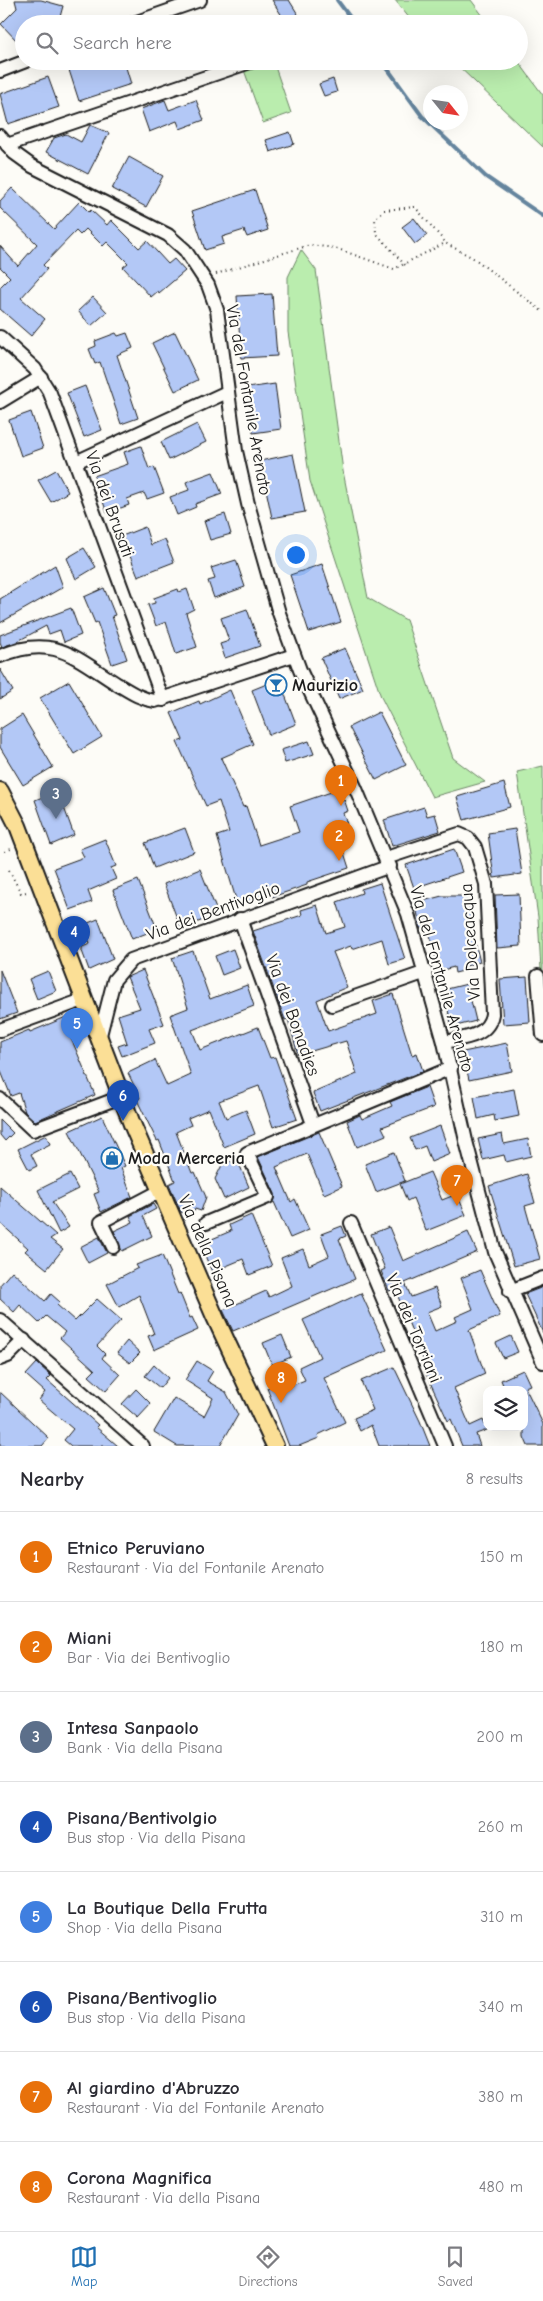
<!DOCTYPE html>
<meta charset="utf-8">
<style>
:root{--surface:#fff;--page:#f7f7f7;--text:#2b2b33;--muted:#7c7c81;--line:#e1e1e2;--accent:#1f6fb2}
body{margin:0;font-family:"Comic Neue",sans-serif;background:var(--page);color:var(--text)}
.controls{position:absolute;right:15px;bottom:15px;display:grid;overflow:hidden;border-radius:10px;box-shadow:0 5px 20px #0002}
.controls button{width:45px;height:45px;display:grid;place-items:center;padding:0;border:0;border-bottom:1px solid var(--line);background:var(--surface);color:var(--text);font:25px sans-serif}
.compass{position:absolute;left:423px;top:85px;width:45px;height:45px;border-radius:50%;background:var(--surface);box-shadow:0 5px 20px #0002;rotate:120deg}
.you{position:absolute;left:295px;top:554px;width:18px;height:18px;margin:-12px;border:4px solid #fff;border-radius:50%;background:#1a73e8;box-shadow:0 0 0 8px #1a73e833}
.badge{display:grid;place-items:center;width:32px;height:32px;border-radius:50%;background:var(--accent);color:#fff;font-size:16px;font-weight:700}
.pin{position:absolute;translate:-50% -41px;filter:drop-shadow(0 1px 2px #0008)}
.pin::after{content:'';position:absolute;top:26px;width:18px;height:15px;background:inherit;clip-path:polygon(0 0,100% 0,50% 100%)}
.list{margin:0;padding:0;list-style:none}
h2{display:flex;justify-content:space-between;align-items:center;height:65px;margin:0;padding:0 20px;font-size:21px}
h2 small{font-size:16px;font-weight:400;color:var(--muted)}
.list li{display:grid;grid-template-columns:32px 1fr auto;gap:15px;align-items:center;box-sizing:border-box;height:90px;padding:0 20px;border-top:1px solid var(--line)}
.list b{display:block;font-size:19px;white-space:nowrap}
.list p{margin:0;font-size:16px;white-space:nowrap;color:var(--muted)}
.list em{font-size:16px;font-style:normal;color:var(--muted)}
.icon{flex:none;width:28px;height:28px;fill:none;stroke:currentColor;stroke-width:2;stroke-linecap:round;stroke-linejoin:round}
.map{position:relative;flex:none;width:543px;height:1446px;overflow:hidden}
.search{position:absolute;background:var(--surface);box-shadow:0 5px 20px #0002;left:15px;right:15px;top:15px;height:55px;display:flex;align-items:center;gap:12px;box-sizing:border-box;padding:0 18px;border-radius:28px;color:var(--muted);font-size:19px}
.sheet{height:785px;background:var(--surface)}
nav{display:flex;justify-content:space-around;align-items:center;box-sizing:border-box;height:70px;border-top:1px solid var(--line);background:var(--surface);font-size:14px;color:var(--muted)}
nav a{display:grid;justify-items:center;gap:2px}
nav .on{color:var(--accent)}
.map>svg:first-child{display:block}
</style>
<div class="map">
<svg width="543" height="1446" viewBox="0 0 543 1446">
<rect width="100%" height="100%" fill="#fdfcf7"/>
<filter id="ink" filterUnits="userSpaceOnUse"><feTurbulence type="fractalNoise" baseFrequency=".02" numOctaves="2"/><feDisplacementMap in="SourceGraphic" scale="10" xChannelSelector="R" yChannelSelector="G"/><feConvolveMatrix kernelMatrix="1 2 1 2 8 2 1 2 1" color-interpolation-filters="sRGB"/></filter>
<g filter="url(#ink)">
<g fill="#baedae" stroke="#6b8465">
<polygon points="395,0 471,0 489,24 414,24"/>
<polygon points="268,61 273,61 291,113 263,123 244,70"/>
<polygon points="453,61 518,61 543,95 543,147"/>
<polygon points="301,250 316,270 343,471 368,598 406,620 453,758 485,782 432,797 381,697 310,481 288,332 288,277"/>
<polygon points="543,766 543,1004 538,917 517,772"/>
</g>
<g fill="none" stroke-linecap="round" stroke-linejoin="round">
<g stroke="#65859e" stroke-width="4">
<polyline points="337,0 355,24"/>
<polyline points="382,61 422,116 486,177 543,216"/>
</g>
</g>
<g fill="#b3c8f6" stroke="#1c1c1c">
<polygon points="15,0 41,0 63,6 58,24 24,24 24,37 18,42 1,24 17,8"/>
<polygon points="272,0 289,0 304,24 287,24"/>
<polygon points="96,61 124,61 131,84 79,101 69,70"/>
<polygon points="48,77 59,107 8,124 0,94"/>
<polygon points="333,79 337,92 324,96 319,84"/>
<polygon points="165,100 169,110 196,100 204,120 180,129 177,121 149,132 141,109"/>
<polygon points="90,125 109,133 88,174 46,152 54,138 66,134 81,142"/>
<polygon points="290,132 294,144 270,152 266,140"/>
<polygon points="129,157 163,176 146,207 112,189"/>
<polygon points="12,188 54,229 79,202 89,212 91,210 107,225 111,220 139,248 147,241 168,264 174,259 185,271 159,293 158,291 151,297 123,267 128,263 107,242 103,246 86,229 80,235 76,231 43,265 47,269 21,298 45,319 31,336 0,309 0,287 10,277 0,267 0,246 18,266 37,244 0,208 0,201"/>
<polygon points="255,190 268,230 247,237 244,230 222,237 224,244 205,250 192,211"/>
<polygon points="414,218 427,235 415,244 402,227"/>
<polygon points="272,294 277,356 241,358 237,296"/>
<polygon points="93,297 107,312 91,326 78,311"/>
<polygon points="175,332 198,380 175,391 152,343"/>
<polygon points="116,333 118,336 127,333 133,348 117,355 138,418 121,424 100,362 95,364 89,349 96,346 95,341"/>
<polygon points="275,384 281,429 253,433 247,388"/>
<polygon points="85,386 102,430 84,437 67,393"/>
<polygon points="31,412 43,448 21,456 9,420"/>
<polygon points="197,424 206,442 169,460 161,442"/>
<polygon points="141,446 149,469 154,467 164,493 147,499 144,493 127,499 129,505 107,513 94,476 128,464 124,452"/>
<polygon points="293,454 305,512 272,518 260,461"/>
<polygon points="56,470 68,492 51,502 38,480"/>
<polygon points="213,472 222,494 195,504 196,507 177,515 170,497 189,490 186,482"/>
<polygon points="225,514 231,534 210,540 204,521"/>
<polygon points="145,527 151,545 165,539 174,562 138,576 122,536"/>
<polygon points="84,548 96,567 76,579 67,558"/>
<polygon points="236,560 245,587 214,598 208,581 215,579 211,568"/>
<polygon points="322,564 341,622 309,632 290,575"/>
<polygon points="55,565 63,587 0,623 0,599"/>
<polygon points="104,588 115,615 112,616 127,659 112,664 97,622 95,623 84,597"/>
<polygon points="178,589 179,592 187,589 194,609 186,613 197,647 176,654 166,622 156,626 148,605 155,603 154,598"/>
<polygon points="71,608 81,635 64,642 60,630 49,634 46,626 16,642 2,647 0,642 0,635"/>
<polygon points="247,609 260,646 225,658 220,644 229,641 221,618"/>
<polygon points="345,648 363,689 339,699 321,658"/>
<polygon points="0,669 13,691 0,699"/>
<polygon points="279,679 296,724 269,735 252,690"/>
<polygon points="69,681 102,737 74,754 40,698"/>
<polygon points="230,690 253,744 221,758 243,807 246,806 259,845 299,832 290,806 337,790 340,801 344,799 348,811 343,813 347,824 336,828 349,868 307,882 307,885 272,897 271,894 238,906 217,836 229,832 219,801 206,806 177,742 183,740 171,713 199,701 200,704"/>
<polygon points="379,712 406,765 376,780 349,727"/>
<polygon points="22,715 53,767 23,785 0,747 0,729"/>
<polygon points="309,741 314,754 285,763 281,750"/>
<polygon points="504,783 510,807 464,820 457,797"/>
<polygon points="58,791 74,835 51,845 35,800"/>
<polygon points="424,807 427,816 435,814 440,831 392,846 384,820"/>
<polygon points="185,828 194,852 154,868 145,843"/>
<polygon points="515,829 522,874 494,878 488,833"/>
<polygon points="105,839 116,866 111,868 116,879 88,891 92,902 70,910 54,868 84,857 80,849"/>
<polygon points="454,849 462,872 414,888 406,865"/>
<polygon points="200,869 218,914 181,929 164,884"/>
<polygon points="138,880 157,929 132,939 113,890"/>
<polygon points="380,883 405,959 389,964 382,939 352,949 351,946 333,952 347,987 317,1000 328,1031 377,1014 373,1001 393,994 412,1055 417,1053 423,1071 320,1111 313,1093 357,1074 346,1041 298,1055 288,1019 285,1020 253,931 302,915 301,910 317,905 326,933 345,927 337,902 362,893 361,889"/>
<polygon points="519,894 521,946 497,948 495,895"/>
<polygon points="442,896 468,896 471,919 469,919 480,962 466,966 467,970 455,973 454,967 439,971 428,928 421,929 415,903"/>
<polygon points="98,919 113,959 89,970 82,951 82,947 90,944 83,925"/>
<polygon points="233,949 240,968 222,975 215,956"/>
<polygon points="193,951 210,999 247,985 254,1006 192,1030 200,1050 258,1027 270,1058 275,1057 297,1119 273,1127 259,1086 219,1101 226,1118 246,1110 255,1134 224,1147 209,1109 188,1118 191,1125 176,1132 192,1173 195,1172 206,1197 201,1211 195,1209 192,1216 181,1212 169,1184 175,1181 159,1140 157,1141 137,1100 140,1098 128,1073 155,1060 167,1086 191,1075 170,1015 188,1008 172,958"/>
<polygon points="0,970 17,1013 0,1019"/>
<polygon points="143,970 164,1024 149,1029 155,1043 122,1056 118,1046 127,1043 118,1015 140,1008 127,977"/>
<polygon points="48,971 56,991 37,999 29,979"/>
<polygon points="527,977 530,1022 503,1024 500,979"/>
<polygon points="467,984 476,1021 452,1027 443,990"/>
<polygon points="66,1017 72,1032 69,1033 95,1095 35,1121 25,1112 19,1093 11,1096 0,1069 0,1042 29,1030 30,1032"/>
<polygon points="507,1043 512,1071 469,1080 463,1052"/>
<polygon points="427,1087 434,1107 382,1127 386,1135 357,1147 347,1121 360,1115 362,1119 392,1106 390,1102"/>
<polygon points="514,1089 519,1116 495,1121 494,1115 478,1119 474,1097"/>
<polygon points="102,1116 125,1166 121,1168 132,1197 101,1212 94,1194 99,1192 69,1131"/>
<polygon points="0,1120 13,1133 5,1141 0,1135"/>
<polygon points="440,1126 450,1154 431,1162 425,1146 415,1150 410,1138"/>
<polygon points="319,1132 342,1186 324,1194 307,1154 276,1167 291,1202 295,1199 309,1230 290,1238 274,1202 275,1194 258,1157"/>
<polygon points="502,1134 504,1144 528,1139 531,1156 506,1162 504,1155 483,1160 478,1139"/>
<polygon points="46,1135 50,1144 31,1154 37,1166 29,1170 18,1149"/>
<polygon points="394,1152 405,1181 376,1192 365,1164"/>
<polygon points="225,1159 240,1166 249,1187 224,1199 215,1179"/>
<polygon points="430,1172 442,1200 457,1194 466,1215 426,1231 413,1198 407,1201 400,1184"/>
<polygon points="70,1174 78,1189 52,1202 69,1227 59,1233 38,1190"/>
<polygon points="527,1174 535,1203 525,1206 540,1259 514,1266 489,1186"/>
<polygon points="0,1186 56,1235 50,1239 63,1249 47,1269 25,1251 28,1248 0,1223"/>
<polygon points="153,1204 156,1209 143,1216 152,1236 122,1251 114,1231 133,1222 130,1216"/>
<polygon points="251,1215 272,1266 249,1275 243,1259 212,1272 200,1244 231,1231 229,1225"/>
<polygon points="342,1226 346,1236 339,1239 355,1279 233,1331 223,1310 266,1291 269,1297 292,1286 281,1258 303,1249 309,1265 329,1256 321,1234"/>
<polygon points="389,1227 403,1261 468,1232 477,1252 405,1283 411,1297 435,1288 442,1306 427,1312 435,1331 457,1321 455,1317 473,1309 461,1278 480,1270 500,1316 469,1330 485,1374 454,1388 470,1426 483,1420 487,1430 476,1434 480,1446 462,1446 451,1419 448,1421 422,1365 425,1364 395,1289 389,1291 381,1271 385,1269 371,1234"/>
<polygon points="99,1237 107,1253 88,1263 80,1247"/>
<polygon points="162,1255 178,1294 180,1293 190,1318 192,1317 198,1330 154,1350 148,1336 154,1334 139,1295 119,1307 107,1284 138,1268 136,1265"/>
<polygon points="12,1271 45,1301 51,1294 60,1302 57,1305 75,1321 97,1299 121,1320 97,1346 105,1354 102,1358 120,1375 106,1391 89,1376 95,1370 60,1338 65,1332 46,1316 39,1323 20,1305 14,1312 0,1299 0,1285"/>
<polygon points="543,1287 543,1333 525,1294"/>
<polygon points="361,1293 387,1350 324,1378 345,1422 318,1435 319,1438 299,1446 289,1446 267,1388 275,1384 278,1391 305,1380 299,1367 320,1357 303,1320"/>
<polygon points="282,1335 291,1357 272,1365 263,1343"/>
<polygon points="511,1336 518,1352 503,1358 496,1343"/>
<polygon points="127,1341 140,1353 130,1363 117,1353"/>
<polygon points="197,1361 213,1371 207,1381 226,1392 238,1415 220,1446 177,1446 154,1432 174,1398 204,1416 213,1398 185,1380"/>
<polygon points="37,1363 51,1376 47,1380 98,1425 96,1427 118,1446 71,1446 64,1440 73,1429 39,1400 45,1392 26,1375"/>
<polygon points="154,1365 168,1378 160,1388 145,1376"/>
<polygon points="394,1367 420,1421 430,1446 379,1446 371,1425 360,1431 354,1418 373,1410 361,1381"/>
<polygon points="523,1370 530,1385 525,1387 543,1424 543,1446 528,1446 524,1437 524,1390 505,1390 501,1380"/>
<polygon points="136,1389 151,1404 138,1418 122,1404"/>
<polygon points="0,1392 49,1438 42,1446 0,1446"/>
</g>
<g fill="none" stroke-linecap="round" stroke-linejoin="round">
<g stroke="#1c1c1c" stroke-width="16">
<g id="minor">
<polyline points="131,24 200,0"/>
<polyline points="0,71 26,61"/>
<polyline points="0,136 14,153 32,166 168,235 185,250 208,285 217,310 236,451 248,504 279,613 300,670 356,789 408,914 444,1042 466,1141 495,1252 543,1362"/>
<polyline points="7,145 253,61"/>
<polyline points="0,337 35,369 50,393 163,700"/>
<polyline points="0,402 41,377"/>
<polyline points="76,462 227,392"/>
<path d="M0,656C53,634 73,656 117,684C129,691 140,699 155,701L294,655"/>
<path d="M386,858L459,834L468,838L475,847L486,884L492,1014C488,1037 464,1038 444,1042"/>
<polyline points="240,919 313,1124"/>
<polyline points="538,976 543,1035"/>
<polyline points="332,1005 426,972"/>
<polyline points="0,1030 83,1000"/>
<polyline points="99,1039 114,980 131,960 390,866"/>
<polyline points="0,1099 33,1130 121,1097"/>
<polyline points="206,1223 268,1197 247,1153 451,1068"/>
<polyline points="351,1223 445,1446"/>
<polyline points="113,1247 101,1222 160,1191"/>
<polyline points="510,1291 543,1278"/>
<polyline points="0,1320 143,1446"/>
<polyline points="0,1359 8,1356 24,1340"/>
</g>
</g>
<g stroke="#1c1c1c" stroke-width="20">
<polyline id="major" points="0,791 18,826 132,1124 215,1317 275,1446"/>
</g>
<g stroke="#1c1c1c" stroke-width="2" stroke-dasharray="1 4" stroke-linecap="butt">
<polyline points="405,265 376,233 375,219 384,210 415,207 445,242"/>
<polyline points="216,274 310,245 335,248 394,269 445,243 475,259 543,312"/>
<polyline points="5,851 11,849"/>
<polyline points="9,870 21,893 27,892"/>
</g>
<use href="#minor" stroke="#fdfcf7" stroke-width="12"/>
<use href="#major" stroke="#fbdf96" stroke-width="16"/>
</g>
</g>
<defs>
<g id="bar-ring" transform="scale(1.125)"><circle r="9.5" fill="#fdfcf7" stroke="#1f6fb2" stroke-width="1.5"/><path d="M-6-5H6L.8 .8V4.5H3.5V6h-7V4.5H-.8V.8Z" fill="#1f6fb2"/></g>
<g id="shop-ring" transform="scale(1.125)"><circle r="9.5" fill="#fdfcf7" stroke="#1f6fb2" stroke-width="1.5"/><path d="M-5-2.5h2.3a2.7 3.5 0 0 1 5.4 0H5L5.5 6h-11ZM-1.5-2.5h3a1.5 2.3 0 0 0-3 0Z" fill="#1f6fb2"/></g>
</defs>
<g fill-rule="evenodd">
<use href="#bar-ring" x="276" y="685"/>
<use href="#shop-ring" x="112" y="1158"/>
</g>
<g text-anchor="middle" stroke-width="4.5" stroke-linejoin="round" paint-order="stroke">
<g font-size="18" fill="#1c1c1c" stroke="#fdfcf7">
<text transform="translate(249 400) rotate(80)" y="6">Via del Fontanile Arenato</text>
<text transform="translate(110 504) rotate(70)" y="6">Via dei Brusati</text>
<text transform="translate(213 911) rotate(-20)" y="6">Via dei Bentivoglio</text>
<text transform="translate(470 942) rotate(-94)" y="6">Via Dolceacqua</text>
<text transform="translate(442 979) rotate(74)" y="6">Via del Fontanile Arenato</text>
<text transform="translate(293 1015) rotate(70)" y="6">Via dei Bonadies</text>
<text transform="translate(208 1251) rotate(66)" y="6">Via della Pisana</text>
<text transform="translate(414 1328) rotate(67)" y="6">Via dei Torriani</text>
</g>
<g font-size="18" font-weight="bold" fill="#1c1c1c" stroke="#fdfcf7" text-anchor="start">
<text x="292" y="691">Maurizio</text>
<text x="128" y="1164">Moda Merceria</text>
</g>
</g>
</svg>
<div class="controls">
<button><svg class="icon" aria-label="layers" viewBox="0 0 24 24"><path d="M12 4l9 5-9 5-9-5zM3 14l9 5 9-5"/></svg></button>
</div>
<svg class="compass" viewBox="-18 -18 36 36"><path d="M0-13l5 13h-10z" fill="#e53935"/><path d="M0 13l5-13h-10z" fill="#7c7c81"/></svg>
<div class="you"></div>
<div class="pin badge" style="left:341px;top:806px;background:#e8710a">1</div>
<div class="pin badge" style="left:339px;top:861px;background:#e8710a">2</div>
<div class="pin badge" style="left:56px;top:819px;background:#5c6f8a">3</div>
<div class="pin badge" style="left:74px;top:957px;background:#1a4fb4">4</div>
<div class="pin badge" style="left:77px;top:1049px;background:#3f7fe0">5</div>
<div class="pin badge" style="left:123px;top:1121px;background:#1a4fb4">6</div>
<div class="pin badge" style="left:457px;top:1206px;background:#e8710a">7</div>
<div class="pin badge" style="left:281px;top:1403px;background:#e8710a">8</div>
<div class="search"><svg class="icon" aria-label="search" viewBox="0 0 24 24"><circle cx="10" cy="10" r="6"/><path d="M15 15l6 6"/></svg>Search here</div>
</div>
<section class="sheet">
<h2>Nearby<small>8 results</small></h2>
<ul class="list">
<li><span class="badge" style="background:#e8710a">1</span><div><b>Etnico Peruviano</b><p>Restaurant · Via del Fontanile Arenato</p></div><em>150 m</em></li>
<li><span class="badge" style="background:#e8710a">2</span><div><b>Miani</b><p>Bar · Via dei Bentivoglio</p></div><em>180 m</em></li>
<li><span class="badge" style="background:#5c6f8a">3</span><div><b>Intesa Sanpaolo</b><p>Bank · Via della Pisana</p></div><em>200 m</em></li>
<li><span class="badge" style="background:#1a4fb4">4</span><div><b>Pisana/Bentivolgio</b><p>Bus stop · Via della Pisana</p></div><em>260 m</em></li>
<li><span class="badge" style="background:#3f7fe0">5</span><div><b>La Boutique Della Frutta</b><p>Shop · Via della Pisana</p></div><em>310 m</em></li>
<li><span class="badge" style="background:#1a4fb4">6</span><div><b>Pisana/Bentivoglio</b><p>Bus stop · Via della Pisana</p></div><em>340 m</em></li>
<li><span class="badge" style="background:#e8710a">7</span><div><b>Al giardino d'Abruzzo</b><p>Restaurant · Via del Fontanile Arenato</p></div><em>380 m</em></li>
<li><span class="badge" style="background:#e8710a">8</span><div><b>Corona Magnifica</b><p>Restaurant · Via della Pisana</p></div><em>480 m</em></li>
</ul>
</section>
<nav>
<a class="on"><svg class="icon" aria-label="map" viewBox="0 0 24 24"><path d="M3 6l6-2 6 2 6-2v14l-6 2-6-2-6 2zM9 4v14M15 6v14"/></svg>Map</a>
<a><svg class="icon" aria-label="directions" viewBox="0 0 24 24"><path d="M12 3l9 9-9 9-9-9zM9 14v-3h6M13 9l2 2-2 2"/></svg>Directions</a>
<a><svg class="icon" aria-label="saved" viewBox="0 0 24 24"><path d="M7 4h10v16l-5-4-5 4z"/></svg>Saved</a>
</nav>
